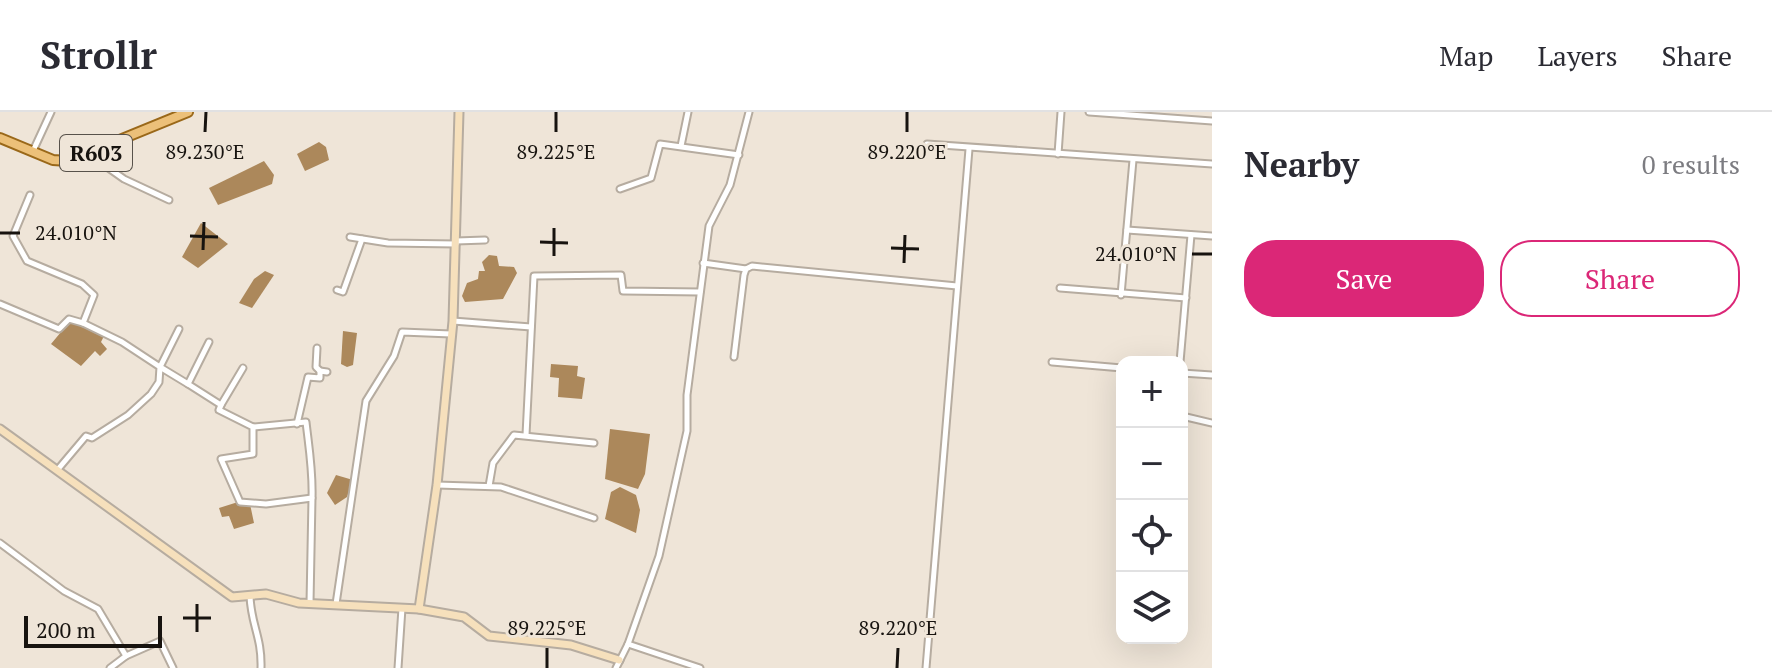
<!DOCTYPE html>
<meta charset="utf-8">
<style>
:root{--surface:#fff;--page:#f7f7f7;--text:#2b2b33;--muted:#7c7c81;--line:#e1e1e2;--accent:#db2777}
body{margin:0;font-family:"PT Serif",serif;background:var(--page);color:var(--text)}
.controls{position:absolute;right:24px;bottom:24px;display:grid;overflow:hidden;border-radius:16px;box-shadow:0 8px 32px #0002}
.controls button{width:72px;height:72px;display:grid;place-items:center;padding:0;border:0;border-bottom:2px solid var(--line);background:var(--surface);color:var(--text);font:40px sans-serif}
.scale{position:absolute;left:24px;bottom:20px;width:138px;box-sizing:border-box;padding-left:8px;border:4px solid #17130f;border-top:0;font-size:22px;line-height:28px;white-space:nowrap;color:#17130f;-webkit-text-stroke:6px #efe5d8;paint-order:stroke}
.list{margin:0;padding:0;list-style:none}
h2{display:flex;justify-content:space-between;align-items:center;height:104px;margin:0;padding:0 32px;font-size:34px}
h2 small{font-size:26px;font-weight:400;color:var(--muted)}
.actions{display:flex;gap:16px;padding:24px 32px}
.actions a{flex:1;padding:18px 0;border:2px solid var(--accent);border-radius:32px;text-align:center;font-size:28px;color:var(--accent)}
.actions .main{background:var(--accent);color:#fff}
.icon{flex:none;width:44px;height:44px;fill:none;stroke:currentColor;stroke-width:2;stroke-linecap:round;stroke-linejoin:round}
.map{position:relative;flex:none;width:1212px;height:556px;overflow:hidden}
header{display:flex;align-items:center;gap:48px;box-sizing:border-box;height:112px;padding:0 40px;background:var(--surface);border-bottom:2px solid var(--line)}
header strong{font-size:38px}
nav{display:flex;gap:44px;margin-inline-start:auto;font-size:28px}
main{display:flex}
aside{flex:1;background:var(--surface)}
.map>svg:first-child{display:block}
</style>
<header>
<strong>Strollr</strong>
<nav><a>Map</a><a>Layers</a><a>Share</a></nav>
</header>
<main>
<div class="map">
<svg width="1212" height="556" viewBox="0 0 1212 556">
<rect width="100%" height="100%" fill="#efe5d8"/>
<g fill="#ac885b">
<polygon points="319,30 326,35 329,48 305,59 297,42"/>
<polygon points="264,49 274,63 272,72 218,93 209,76"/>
<polygon points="201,111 228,132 198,156 182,145"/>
<polygon points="489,143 497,144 499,154 514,155 517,161 503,187 465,190 462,184 467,171 478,167 479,159 485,159 482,150"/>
<polygon points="265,159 274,163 252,196 239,191 254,167"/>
<polygon points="71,208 105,222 101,230 107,237 100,244 95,239 81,254 51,232"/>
<polygon points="343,219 357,221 353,253 347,255 341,252"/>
<polygon points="551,252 578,254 577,264 585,266 582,287 558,285 559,266 550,265"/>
<polygon points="610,317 650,322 645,362 638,377 605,367"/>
<polygon points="336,363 353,368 347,385 335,393 327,381"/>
<polygon points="620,375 636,383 640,398 636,421 605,407 611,380"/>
<polygon points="238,390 250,392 254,411 234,417 229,404 222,405 219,396"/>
</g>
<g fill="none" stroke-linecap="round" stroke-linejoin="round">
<g stroke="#b6aca0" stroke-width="9">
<g id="street">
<polyline points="1089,0 1212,9"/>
<polyline points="927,32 1212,52"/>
<polyline points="681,34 688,0"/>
<polyline points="33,39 51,0"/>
<polyline points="1058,42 1061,0"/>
<polyline points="90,43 124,67 169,88"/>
<polyline points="620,77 651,66 660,32 739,43"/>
<polyline points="1127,118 1212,124"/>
<polyline points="350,125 388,131 456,132"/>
<polyline points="456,129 485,128"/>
<polyline points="703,151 746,157"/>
<polyline points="1060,176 1186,186"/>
<polyline points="337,178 343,180 362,127"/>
<polyline points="1121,183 1133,48"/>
<polyline points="0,192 59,217 69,207 83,211 94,183 82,172 27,149 13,124 30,83"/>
<polyline points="453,209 531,215"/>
<polyline points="179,217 160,255 188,272 209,230"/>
<polyline points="317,236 316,255 320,259"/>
<polyline points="734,245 744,163 746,157 752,154 957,174"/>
<polyline points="1052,250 1122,256"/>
<polyline points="1180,250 1191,123"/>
<polyline points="1182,261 1212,263"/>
<polyline points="188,272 221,293 243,256"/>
<polyline points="221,293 219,298 253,315 253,342 221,347 240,390 266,392 312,386 310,491"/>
<polyline points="1182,304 1212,311"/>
<polyline points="297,312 308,265 320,266 320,259 327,260"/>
<path d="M253,315L306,310C309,336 313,359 312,386"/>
<polyline points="526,323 534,164 621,163 623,179 700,180"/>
<polyline points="59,356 86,324 92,326 128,303 151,282 159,270 160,255 122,230 83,211"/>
<polyline points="437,373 501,375 594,406"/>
<polyline points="489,374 493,351 514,323 594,331"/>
<polyline points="0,431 64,479 98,497 126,544 110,556"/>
<path d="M250,484C251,513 262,525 261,556"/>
<polyline points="336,492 366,289 394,244 402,220 451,222"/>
<polyline points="628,532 659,444 687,319 687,283 709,114 730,73 749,0"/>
<polyline points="126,544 160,529 173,556"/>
<polyline points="398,556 402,496"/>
<polyline points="616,556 628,532 700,556"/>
<polyline points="926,556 969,37"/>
</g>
</g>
<g stroke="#b6aca0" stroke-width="11">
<g id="secondary">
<polyline points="0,317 232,485 266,482 299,491 419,497 464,505 489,524 571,533 619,548"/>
<polyline points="419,497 437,373 453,209 459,0"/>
</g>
</g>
<g stroke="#9a6819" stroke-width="12">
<polyline id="primary" points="0,26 53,48 68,49 188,0"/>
</g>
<use href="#street" stroke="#fff" stroke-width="5"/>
<use href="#secondary" stroke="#f6e0bc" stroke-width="7"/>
<use href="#primary" stroke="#ecc079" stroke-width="8"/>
</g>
<path fill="none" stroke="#17130f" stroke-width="3" d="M205,20L206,0M556,20V0M907,20V0M0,121H20M190,124L218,125M540,130L568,131M891,136L919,137M203,138L204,110M1192,142H1212M554,144V116M904,151L905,123M183,506H211M197,520V492M547,556V536M897,556L898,536"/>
<g text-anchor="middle" stroke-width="6" stroke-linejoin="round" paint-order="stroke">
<rect fill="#efe5d8" stroke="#58524b" stroke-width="2" x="60" y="23" width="72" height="36" rx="6"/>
<g font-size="22" font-weight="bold" fill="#17130f">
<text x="96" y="49">R603</text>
</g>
</g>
<g font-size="20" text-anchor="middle" fill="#17130f" stroke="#efe5d8" stroke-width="6" stroke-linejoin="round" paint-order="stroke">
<text x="205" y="47">89.230°E</text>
<text x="556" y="47">89.225°E</text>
<text x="907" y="47">89.220°E</text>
<text x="76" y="128">24.010°N</text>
<text x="1136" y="149">24.010°N</text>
<text x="547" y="523">89.225°E</text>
<text x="898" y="523">89.220°E</text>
</g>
</svg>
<div class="controls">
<button>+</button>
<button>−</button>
<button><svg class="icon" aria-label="locate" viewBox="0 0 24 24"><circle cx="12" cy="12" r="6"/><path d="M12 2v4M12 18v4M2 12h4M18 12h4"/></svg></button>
<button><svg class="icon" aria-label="layers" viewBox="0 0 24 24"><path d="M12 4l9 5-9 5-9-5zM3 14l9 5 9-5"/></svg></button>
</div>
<div class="scale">200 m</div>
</div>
<aside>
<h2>Nearby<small>0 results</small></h2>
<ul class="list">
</ul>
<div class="actions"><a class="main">Save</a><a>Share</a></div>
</aside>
</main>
